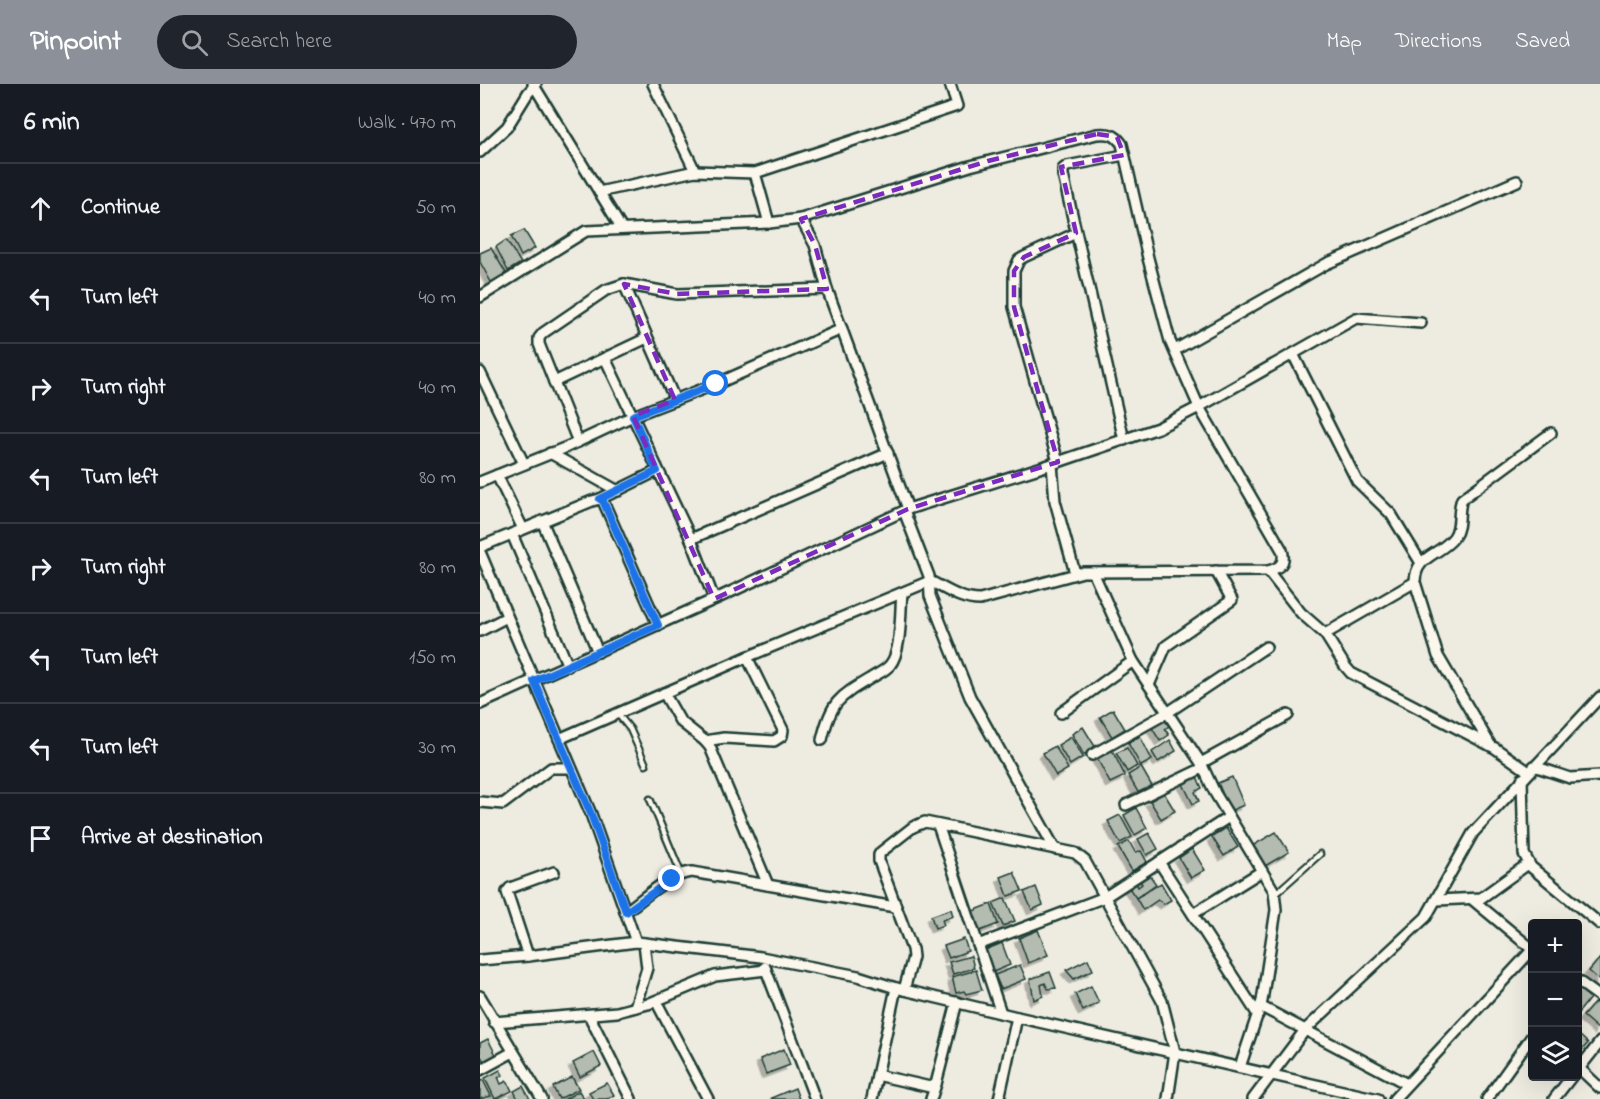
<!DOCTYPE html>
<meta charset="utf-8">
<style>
:root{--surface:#171b24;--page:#20242c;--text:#f1f3f6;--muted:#9ea1a6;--line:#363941;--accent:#8c9099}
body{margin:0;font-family:"Indie Flower",sans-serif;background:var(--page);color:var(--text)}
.controls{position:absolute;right:18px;bottom:18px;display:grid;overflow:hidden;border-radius:6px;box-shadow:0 6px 24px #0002}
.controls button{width:54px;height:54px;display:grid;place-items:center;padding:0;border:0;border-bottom:2px solid var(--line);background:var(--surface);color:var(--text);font:30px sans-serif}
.stop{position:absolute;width:18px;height:18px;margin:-14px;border:4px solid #1a73e8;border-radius:50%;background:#fff}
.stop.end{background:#1a73e8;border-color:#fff;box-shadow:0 2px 6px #0008}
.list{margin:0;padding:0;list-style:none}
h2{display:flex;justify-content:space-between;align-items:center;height:78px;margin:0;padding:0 24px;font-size:26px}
h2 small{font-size:20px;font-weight:400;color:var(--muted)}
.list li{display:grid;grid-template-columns:39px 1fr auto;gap:18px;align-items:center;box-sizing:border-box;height:90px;padding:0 24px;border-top:2px solid var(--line)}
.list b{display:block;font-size:22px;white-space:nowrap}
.list em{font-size:20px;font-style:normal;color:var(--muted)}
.icon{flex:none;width:33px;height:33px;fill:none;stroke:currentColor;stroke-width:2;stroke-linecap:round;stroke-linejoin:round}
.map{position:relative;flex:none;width:1120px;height:1015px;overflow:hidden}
header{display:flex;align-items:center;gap:36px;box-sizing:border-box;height:84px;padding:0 30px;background:var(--accent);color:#fff}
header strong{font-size:28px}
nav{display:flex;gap:33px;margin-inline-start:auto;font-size:21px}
.search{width:420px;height:54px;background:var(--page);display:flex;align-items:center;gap:15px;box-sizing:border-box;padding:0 21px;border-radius:33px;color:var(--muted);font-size:22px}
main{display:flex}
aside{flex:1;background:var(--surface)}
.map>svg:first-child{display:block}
</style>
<header>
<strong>Pinpoint</strong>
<div class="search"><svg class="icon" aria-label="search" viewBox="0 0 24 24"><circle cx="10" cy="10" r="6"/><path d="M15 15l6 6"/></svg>Search here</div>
<nav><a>Map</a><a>Directions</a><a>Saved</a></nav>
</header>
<main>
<aside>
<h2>6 min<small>Walk · 470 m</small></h2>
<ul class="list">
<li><svg class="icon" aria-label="ahead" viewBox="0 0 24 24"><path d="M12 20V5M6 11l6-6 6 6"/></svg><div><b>Continue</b></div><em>50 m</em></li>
<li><svg class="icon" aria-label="left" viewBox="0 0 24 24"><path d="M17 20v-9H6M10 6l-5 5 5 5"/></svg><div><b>Turn left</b></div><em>40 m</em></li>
<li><svg class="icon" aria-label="right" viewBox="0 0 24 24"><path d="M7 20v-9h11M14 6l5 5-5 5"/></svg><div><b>Turn right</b></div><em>40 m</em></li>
<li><svg class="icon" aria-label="left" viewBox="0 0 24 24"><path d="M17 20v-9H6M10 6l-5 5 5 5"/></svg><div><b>Turn left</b></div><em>80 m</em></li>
<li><svg class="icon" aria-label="right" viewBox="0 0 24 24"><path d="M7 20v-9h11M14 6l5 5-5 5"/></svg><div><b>Turn right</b></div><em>80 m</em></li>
<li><svg class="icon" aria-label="left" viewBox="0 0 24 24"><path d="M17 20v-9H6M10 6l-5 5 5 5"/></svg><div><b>Turn left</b></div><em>150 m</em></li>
<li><svg class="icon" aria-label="left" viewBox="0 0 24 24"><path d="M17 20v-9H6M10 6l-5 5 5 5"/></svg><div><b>Turn left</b></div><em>30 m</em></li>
<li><svg class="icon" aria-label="arrive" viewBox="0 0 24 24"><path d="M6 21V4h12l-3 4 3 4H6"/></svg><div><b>Arrive at destination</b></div></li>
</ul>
</aside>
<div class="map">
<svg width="1120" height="1015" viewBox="0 0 1120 1015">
<defs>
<filter id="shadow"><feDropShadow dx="-4.5" dy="4.5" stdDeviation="0" flood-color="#0004"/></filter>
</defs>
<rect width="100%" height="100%" fill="#eeece1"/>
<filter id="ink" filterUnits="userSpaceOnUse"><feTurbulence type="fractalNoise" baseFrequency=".0167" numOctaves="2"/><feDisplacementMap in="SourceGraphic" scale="12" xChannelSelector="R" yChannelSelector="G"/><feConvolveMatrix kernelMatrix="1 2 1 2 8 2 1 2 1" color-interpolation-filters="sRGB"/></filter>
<g filter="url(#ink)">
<g fill="#b4bbb0" stroke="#1f3d34" stroke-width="1.5" filter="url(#shadow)">
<polygon points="44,146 55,164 41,172 31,152"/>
<polygon points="26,156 41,179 28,187 16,163"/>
<polygon points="11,164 26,189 11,198 0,178 0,169"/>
<polygon points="633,625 645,645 632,653 620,633"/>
<polygon points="685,636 689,642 685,645 689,651 680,657 672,644"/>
<polygon points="603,643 616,664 604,671 592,650"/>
<polygon points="660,652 672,676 661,682 648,659"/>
<polygon points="591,653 603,673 590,681 578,661"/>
<polygon points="690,656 696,667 678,678 672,668"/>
<polygon points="575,662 588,685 576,692 563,669"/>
<polygon points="631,664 645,692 630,699 616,672"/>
<polygon points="647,664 657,682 647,688 636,669"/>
<polygon points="661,683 672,702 659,710 648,691"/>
<polygon points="717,693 722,704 715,708 719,717 713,720 703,700"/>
<polygon points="752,693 764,721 750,727 738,699"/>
<polygon points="684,709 695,727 681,735 670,717"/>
<polygon points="656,724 667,744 655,751 644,731"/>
<polygon points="640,731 652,753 640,759 628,737"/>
<polygon points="746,744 758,763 744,772 732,753"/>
<polygon points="796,748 809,768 785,782 772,762"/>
<polygon points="669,749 678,765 667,771 658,755"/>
<polygon points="649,757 655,768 661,767 667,778 652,787 638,763"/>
<polygon points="712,765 725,786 711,794 699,774"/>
<polygon points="534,788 542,807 528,812 521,793"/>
<polygon points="668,789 676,800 656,814 649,804 656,799 658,803 662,800 659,795"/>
<polygon points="681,799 691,816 684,820 678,816 663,826 656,814"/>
<polygon points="556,803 563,821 552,826 544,808"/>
<polygon points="525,814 535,837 523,842 513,819"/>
<polygon points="511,820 518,840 500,847 493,827"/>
<polygon points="471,825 473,832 462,836 464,841 455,844 451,832"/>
<polygon points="558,846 568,871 548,879 539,854"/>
<polygon points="484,855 488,867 469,874 464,862"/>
<polygon points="522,859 530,881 513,888 505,866"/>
<polygon points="491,872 494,884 473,890 469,878"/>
<polygon points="1120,874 1120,897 1109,887"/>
<polygon points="608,875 613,886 594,895 586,886"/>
<polygon points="540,881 546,895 521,905 515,891"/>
<polygon points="496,886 502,906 486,910 484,907 476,909 472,893"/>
<polygon points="570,888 576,904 568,905 565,899 561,901 563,912 554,916 550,895"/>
<polygon points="611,902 619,919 603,927 595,910"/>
<polygon points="1098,903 1110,914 1099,928 1098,928"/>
<polygon points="1115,918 1120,922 1119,946 1103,932"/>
<polygon points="1098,950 1108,959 1098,971"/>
<polygon points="8,955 16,971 4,977 0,971 0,959"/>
<polygon points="304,965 310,981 286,990 280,975"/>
<polygon points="114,968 121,982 100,993 93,979"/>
<polygon points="20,986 23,991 18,993 21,1000 27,997 32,1007 15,1015 5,994"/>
<polygon points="92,993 99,1005 79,1015 73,1003"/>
<polygon points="3,996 11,1012 0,1015 0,998"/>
<polygon points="127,999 134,1011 127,1015 113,1015 109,1008"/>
<polygon points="43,1002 50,1015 38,1015 34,1007"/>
<polygon points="315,1004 319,1015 292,1015 291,1014"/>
<polygon points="99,1007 104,1015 85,1015"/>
</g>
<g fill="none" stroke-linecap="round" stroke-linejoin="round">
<g stroke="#1f3d34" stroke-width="9">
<g id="lane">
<polyline points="137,629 150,645 166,681"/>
<polyline points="170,715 201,789"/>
<polyline points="795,810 840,770"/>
</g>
</g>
<g stroke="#1f3d34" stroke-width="14">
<g id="street">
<polyline points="53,0 142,145"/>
<polyline points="173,0 215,87"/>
<polyline points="0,68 27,43 48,9 56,0"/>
<polyline points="119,108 215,87 275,89"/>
<polyline points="321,135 335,161 347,205 428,425"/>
<polyline points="144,200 195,316"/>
<polyline points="0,213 106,147 289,139 275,89 477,22 470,0"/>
<polyline points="695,266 846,180 1037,97"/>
<polyline points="813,270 877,397 911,430 941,479"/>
<polyline points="125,274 211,455 234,515"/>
<polyline points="0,288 44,380"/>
<polyline points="74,298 167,254"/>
<polyline points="644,356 583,91 583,85 587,82 644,71"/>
<polyline points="98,358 59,260 59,254 63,249 126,206 144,200 197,210 347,205"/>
<polyline points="70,369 138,407"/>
<polyline points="578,378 534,223 534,187 539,176 544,173 596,149"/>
<polyline points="572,380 575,417 595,489"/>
<polyline points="17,391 43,445"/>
<polyline points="0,398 87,363 153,332 236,300 362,245"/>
<polyline points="120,415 177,387"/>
<polyline points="424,427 449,492 450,512 490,613 575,765"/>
<polyline points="62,437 118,568"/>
<polyline points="32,450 88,582"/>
<polyline points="211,455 408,369"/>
<polyline points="0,463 112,417 120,415 123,417 178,541"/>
<polyline points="0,468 111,730 156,858 48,872 0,876"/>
<polyline points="788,487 821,529 845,550 865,582 871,589 1015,664 1049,688"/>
<polyline points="613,488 653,577 721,679 735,709 794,807 796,826 782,917 760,983"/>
<polyline points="0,547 27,533"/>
<polyline points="845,550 935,498"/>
<polyline points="669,601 686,562 752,516 736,487"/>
<polyline points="184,609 200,637 225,657 230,663 288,801"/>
<polyline points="0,620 242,512 428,425 572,380 678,344 719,323 876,234 941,239"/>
<polyline points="581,629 653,577"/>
<path d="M79,655L267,573L450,497C466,505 481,516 500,516L603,488L788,487C800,484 806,479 802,466L719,323L690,257L668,174L642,60C635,50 629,49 617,50L490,82L321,135L289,139"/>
<path d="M342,656C351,617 359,613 391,594C397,590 405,587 410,581C422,567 420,527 422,509"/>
<polyline points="225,657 244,654 294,657 302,652 303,646 267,573"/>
<path d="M1011,662L958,572L935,498C935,471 961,471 974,453C982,442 977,426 982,415L1071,349"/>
<polyline points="612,671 687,629 786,563"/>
<polyline points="721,679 808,631"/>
<polyline points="1054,682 1090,694 1120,692"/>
<polyline points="1042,695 1044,770 1051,783 1120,840"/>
<polyline points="0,718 23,720 71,684 91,684"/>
<polyline points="646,721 723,684"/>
<polyline points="458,741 521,929"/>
<polyline points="679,778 778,931"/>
<polyline points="957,816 1001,814 1048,780"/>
<polyline points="993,816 1052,865"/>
<path d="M145,828C165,814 187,791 212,788L415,823"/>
<polyline points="713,830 782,787"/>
<polyline points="156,858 281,873 378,892 416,904 537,933 898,1015"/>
<polyline points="498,861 625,813 749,733"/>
<polyline points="48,872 27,808 30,804 74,788"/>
<polyline points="285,883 335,1015"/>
<polyline points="1098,897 1120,913"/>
<polyline points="424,906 433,873 432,865 399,777 399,771 401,768 433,743 445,738 595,769 605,777 682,917 695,968 688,1015"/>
<polyline points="0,912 62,1015"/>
<polyline points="176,917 228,1015"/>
<polyline points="780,922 927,1000"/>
<polyline points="155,923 167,884 164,859"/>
<polyline points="109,931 151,1015"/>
<polyline points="14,938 137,928 168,920 235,892 286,886"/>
<polyline points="1099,984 1120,1004"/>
<polyline points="0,986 33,968"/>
<polyline points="1098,986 1120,958"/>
<polyline points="397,991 450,1003 456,1000 477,918"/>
<polyline points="392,1015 416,904"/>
<polyline points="451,1015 456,1000"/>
<polyline points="519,1015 537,933"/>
<polyline points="773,1015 825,946 946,833 993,749 1120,613"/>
<polyline points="914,1015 1052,866"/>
<polyline points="1007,1015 1052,952"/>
<polyline points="1074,1015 1092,992"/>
</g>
</g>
<use href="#lane" stroke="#fbf7ec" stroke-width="4.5"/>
<use href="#street" stroke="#fbf7ec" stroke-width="9"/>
</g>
</g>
<g fill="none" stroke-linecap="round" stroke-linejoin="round" filter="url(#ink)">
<polyline stroke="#1a73e8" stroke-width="8" points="192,795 146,828 111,730 54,597 178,541 123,417 120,415 177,387 153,332 236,300"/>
</g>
<path fill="none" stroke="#7b2cbf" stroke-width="4.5" stroke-dasharray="12 8" stroke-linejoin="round" d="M617,50L637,53L644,71L581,83L596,149L544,173L534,187V223L578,378L428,425L234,515L153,332L195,316L144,200L197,210L347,205L335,161L321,135L508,77Z"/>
</svg>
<div class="controls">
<button>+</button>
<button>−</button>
<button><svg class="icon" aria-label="layers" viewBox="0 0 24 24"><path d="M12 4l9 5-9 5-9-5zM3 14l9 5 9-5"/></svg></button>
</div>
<div class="stop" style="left:236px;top:300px"></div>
<div class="stop end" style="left:192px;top:795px"></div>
</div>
</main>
